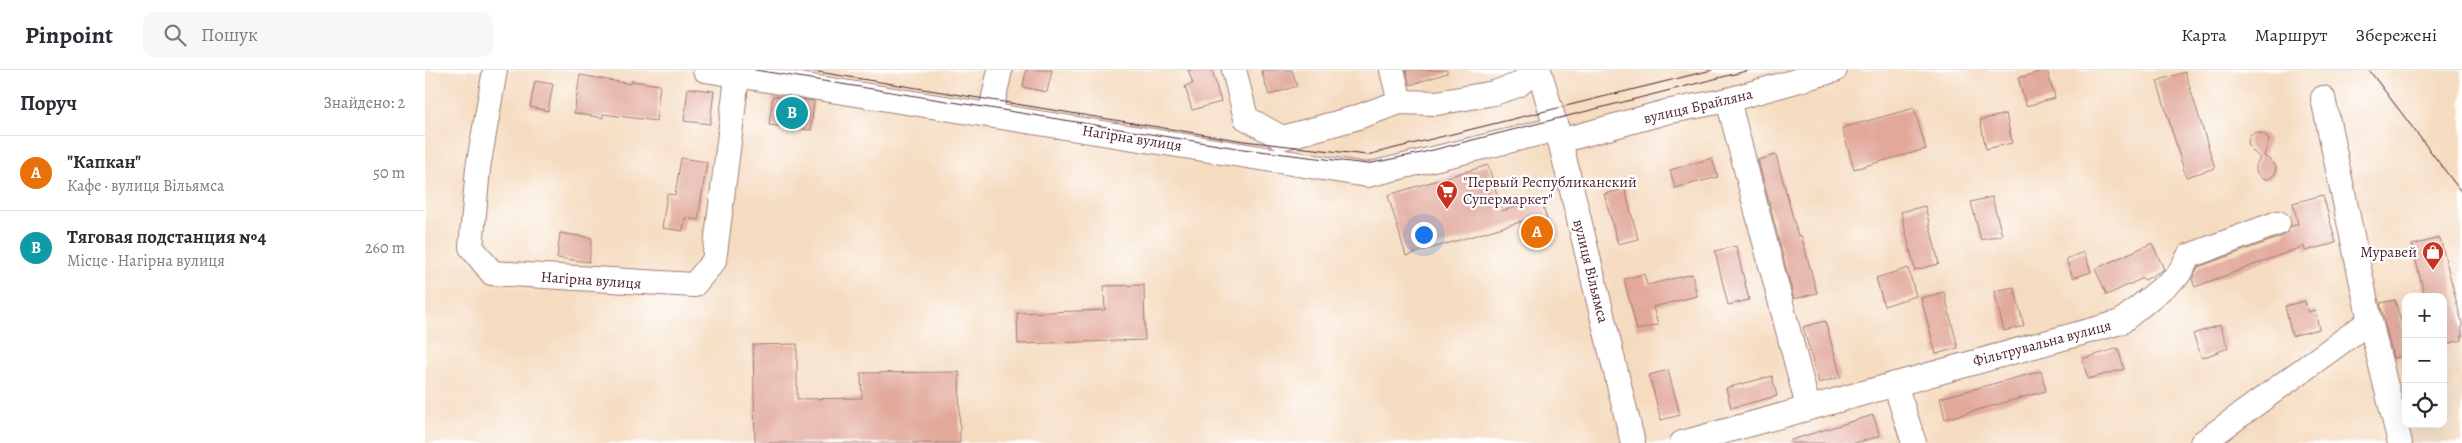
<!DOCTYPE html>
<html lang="uk">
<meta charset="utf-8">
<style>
:root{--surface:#fff;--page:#f7f7f7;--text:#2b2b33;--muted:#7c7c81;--line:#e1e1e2;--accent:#c8321e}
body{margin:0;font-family:Alegreya,serif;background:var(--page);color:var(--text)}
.controls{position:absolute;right:15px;bottom:15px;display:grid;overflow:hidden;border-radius:10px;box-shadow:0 5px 20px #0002}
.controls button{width:45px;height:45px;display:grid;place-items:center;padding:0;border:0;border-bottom:1px solid var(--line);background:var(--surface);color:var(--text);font:25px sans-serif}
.you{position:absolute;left:998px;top:164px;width:18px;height:18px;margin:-12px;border:4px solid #fff;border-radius:50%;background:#1a73e8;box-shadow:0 0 0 8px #1a73e833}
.badge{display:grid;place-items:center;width:32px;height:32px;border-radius:50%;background:var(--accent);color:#fff;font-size:16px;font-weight:700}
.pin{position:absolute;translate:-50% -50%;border:2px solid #fff;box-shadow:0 1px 5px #0006}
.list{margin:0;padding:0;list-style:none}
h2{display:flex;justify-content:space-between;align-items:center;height:65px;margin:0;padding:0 20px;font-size:21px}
h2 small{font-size:16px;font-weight:400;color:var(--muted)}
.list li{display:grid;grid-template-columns:32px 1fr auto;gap:15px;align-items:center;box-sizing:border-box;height:75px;padding:0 20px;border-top:1px solid var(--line)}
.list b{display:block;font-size:19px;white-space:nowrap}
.list p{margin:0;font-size:16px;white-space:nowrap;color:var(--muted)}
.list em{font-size:16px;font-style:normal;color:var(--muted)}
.icon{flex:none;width:28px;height:28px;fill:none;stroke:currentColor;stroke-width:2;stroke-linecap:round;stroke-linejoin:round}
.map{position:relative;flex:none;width:2037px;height:373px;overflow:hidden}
header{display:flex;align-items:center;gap:30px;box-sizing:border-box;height:70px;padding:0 25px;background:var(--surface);border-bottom:1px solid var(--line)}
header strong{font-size:24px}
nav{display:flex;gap:28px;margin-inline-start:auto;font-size:18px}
.search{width:350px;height:45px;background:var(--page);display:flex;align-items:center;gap:12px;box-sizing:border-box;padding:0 18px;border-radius:10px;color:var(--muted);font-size:19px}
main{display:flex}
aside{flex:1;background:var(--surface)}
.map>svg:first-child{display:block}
</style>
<header>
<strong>Pinpoint</strong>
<div class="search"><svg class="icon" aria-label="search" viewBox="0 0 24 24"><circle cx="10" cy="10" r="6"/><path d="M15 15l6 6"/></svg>Пошук</div>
<nav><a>Карта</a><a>Маршрут</a><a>Збережені</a></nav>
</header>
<main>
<aside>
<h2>Поруч<small>Знайдено: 2</small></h2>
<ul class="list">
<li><span class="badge" style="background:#e8710a">A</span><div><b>&quot;Капкан&quot;</b><p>Кафе · вулиця Вільямса</p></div><em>50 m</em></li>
<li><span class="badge" style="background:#0f9aa8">B</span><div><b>Тяговая подстанция №4</b><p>Місце · Нагірна вулиця</p></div><em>260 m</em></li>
</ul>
</aside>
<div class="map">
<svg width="2037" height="373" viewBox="0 0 2037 373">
<rect width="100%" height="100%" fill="#fff"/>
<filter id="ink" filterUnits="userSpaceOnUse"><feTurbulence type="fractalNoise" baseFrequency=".02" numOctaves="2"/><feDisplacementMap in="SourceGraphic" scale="10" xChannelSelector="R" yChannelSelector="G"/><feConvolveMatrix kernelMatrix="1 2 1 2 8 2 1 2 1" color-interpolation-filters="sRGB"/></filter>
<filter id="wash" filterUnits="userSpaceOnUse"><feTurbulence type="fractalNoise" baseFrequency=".0096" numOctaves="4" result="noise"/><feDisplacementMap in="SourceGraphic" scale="20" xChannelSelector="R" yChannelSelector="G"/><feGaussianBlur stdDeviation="1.12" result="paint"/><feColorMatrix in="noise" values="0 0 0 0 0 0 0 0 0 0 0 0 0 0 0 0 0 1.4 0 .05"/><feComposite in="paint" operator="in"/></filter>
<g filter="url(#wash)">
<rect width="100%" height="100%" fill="#f5dbbf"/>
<g id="blocks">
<g fill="#e2a99b">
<polygon points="601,0 627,0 622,22 598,17"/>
<polygon points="763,0 787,0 796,32 767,40 760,16 768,14"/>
<polygon points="836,0 867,0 872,16 844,25"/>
<polygon points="981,0 1022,0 1022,3 985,15"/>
<polygon points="1622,0 1630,28 1601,36 1593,8"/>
<polygon points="1760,2 1790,98 1761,107 1732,11"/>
<polygon points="155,5 206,14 206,11 235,15 231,51 178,44 178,48 149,43"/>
<polygon points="110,11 128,14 123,41 105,37"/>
<polygon points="263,18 289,21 285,54 259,51"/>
<polygon points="348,26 389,31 386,60 344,55"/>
<polygon points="1489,38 1501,79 1429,99 1417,58"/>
<polygon points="1581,44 1587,73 1561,79 1555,50"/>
<polygon points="1831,62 1840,64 1844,70 1839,86 1847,91 1851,97 1850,104 1844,109 1837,109 1831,102 1831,95 1835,88 1825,78 1823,72 1825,65"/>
<polygon points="1351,85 1373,166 1376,165 1392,223 1369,229 1333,90"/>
<polygon points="256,88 282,92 273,150 260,148 258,161 237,158 242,124 250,125"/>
<polygon points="1287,88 1293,107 1250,118 1245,100"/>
<polygon points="1063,95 1077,141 1116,129 1122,150 1119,151 1125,172 1106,178 1098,151 981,186 963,125"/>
<polygon points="1200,119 1213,169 1193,174 1179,124"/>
<polygon points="1898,125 1911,173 1880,181 1879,176 1770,217 1767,209 1773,197 1858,166 1866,156 1873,154 1868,133"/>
<polygon points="1567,127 1577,165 1556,170 1546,132"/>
<polygon points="1500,136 1514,194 1490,200 1476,142"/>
<polygon points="135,163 167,168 164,192 132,188"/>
<polygon points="2015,168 2037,253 2037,270 2018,275 2018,227 2000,227 1987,175"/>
<polygon points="1727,173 1739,199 1720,210 1718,208 1682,225 1670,199"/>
<polygon points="1311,176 1324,230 1303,235 1290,181"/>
<polygon points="1659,182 1666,202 1648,208 1641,189"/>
<polygon points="1483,198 1491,226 1459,236 1451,208"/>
<polygon points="1219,204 1222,215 1267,204 1272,226 1228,237 1233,255 1212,260 1199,209"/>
<polygon points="719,215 720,270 593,274 592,243 680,240 679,216"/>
<polygon points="1589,217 1599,256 1579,261 1569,221"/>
<polygon points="1519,222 1533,278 1511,284 1496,228"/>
<polygon points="1970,230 1981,270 1981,285 1968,288 1955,233"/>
<polygon points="1880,231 1883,242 1890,240 1894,259 1867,266 1860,236"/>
<polygon points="1400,251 1416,307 1394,313 1378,257"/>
<polygon points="1795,255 1803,278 1777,288 1768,264"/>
<polygon points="372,274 372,329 437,328 436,303 534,302 535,373 330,373 328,275"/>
<polygon points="1693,278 1699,299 1663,309 1657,289"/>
<polygon points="1243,300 1255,345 1236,350 1224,305"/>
<polygon points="1616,301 1621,321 1520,349 1515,328"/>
<polygon points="1347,306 1352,326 1306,338 1301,318"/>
<polygon points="1448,345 1455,366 1430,373 1366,373 1366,370"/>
</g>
</g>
</g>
<g filter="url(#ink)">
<use href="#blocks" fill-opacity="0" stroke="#a07d75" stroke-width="1"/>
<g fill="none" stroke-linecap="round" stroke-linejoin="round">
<g stroke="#a07d75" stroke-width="26">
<g id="minor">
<polyline points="70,0 53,98 46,177 67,203 269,215 289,191 313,0"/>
<polyline points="280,0 942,105 1132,59"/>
<polyline points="809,0 821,48 857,68 930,48 975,32 1012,33 1069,23 1093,15 1111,0"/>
<polyline points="967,0 975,32"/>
<polyline points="1114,0 1135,71 1208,373"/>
<polyline points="1898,28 1945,251 1975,373"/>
<polyline points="1303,30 1383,337"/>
<polyline points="565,45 575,0"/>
<polyline points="1135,71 1241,42 1303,30 1410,0"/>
<polyline points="1470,314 1489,373"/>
<polyline points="1257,373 1696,252 1753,205 1764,186 1853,153"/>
<polyline points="1777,373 1945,251"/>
</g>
</g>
<use href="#minor" stroke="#fff" stroke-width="24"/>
<g stroke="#4a1f2b" stroke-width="1">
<polyline points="330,0 818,79 942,94 996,83 1325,0"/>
<polyline points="381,0 819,71 942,85 1287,0"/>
<polyline points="1944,0 2037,123"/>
</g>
</g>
</g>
<defs>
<g id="supermarket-pin" transform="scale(1.125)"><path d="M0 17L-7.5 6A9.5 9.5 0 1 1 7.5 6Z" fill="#c8321e" stroke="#fff"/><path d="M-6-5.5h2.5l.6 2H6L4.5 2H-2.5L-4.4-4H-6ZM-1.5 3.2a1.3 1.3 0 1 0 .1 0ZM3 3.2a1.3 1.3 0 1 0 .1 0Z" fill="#fff"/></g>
<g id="shop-pin" transform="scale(1.125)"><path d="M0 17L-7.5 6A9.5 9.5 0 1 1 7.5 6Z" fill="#c8321e" stroke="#fff"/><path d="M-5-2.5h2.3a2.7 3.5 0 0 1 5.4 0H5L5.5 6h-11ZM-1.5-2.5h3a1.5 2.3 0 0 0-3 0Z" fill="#fff"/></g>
</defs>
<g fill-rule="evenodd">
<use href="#supermarket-pin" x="1022" y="121"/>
<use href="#shop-pin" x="2008" y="182"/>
</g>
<g text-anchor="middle" stroke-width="4.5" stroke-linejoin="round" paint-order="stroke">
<g font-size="15" fill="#4a1f2b" stroke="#fff">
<text transform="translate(1273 36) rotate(-13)" y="5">вулиця Брайляна</text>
<text transform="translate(707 68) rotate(9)" y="5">Нагірна вулиця</text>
<text transform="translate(1166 201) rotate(76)" y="5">вулиця Вільямса</text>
<text transform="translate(166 210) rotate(4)" y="5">Нагірна вулиця</text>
<text transform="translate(1617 273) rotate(-15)" y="5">Фільтрувальна вулиця</text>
</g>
<g font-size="15" fill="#4a1f2b" stroke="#fff" text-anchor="start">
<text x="1038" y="117">"Первый Республиканский<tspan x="1038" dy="17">Супермаркет"</tspan></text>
<text x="1992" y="187" text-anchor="end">Муравей</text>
</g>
</g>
</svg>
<div class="controls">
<button>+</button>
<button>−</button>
<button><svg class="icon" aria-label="locate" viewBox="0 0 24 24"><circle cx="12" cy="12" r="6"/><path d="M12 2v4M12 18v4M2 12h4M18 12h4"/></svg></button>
</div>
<div class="you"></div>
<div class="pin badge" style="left:1112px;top:162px;background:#e8710a">A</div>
<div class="pin badge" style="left:367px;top:43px;background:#0f9aa8">B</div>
</div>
</main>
